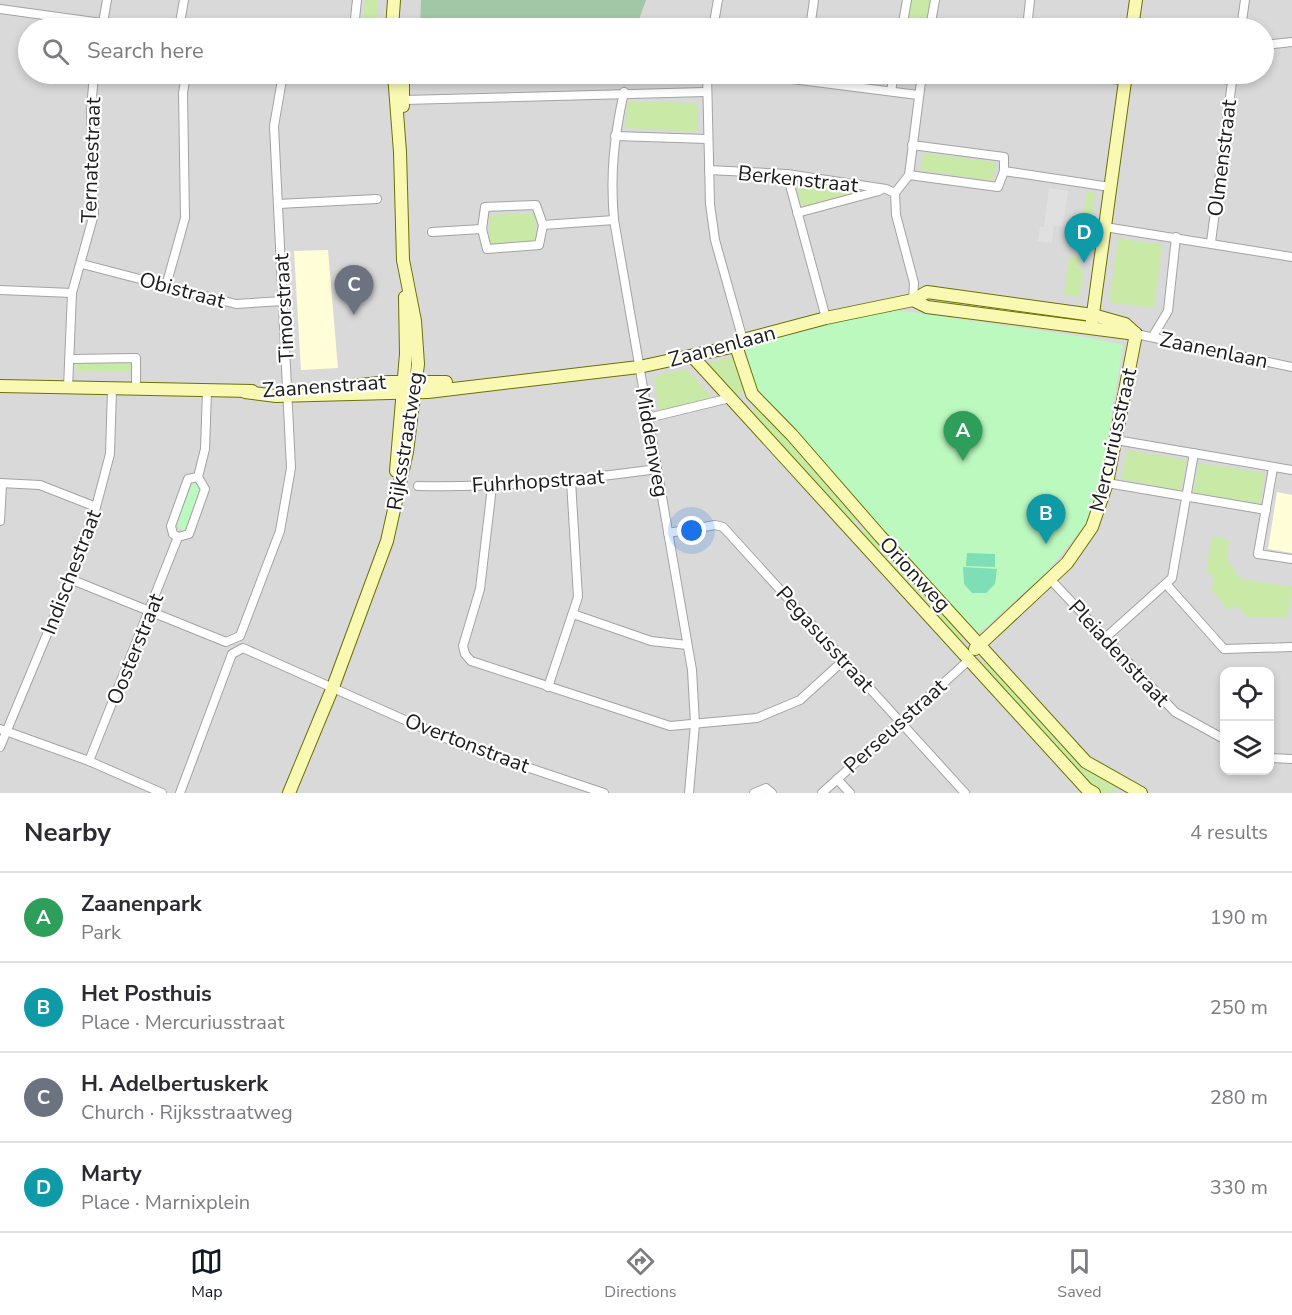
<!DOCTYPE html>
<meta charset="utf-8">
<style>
:root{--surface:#fff;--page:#f2f2f3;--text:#2b2b33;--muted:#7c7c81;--line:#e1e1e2;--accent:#111827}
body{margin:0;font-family:"Nunito Sans",sans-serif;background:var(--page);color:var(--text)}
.controls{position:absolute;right:18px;bottom:18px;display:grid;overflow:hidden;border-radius:12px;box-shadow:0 3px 9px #0003}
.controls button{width:54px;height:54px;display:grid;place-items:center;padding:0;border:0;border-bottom:2px solid var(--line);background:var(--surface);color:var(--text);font:30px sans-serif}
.you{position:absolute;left:692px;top:531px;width:21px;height:21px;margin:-15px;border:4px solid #fff;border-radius:50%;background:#1a73e8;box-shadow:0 0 0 9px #1a73e833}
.badge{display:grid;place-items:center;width:39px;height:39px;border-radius:50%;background:var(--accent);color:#fff;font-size:20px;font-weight:700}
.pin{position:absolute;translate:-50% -50px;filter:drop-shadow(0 2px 3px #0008)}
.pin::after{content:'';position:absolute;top:32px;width:21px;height:18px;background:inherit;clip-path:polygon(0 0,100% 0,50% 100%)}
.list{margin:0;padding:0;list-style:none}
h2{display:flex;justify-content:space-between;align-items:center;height:78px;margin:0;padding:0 24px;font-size:26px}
h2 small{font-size:20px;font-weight:400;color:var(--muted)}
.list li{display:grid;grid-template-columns:39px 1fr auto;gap:18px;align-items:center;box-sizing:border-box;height:90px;padding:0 24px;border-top:2px solid var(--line)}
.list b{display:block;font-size:22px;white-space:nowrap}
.list p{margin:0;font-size:20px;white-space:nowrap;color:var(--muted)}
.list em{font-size:20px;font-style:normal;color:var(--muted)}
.icon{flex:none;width:33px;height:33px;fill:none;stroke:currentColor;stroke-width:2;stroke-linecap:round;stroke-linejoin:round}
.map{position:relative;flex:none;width:1292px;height:793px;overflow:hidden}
.search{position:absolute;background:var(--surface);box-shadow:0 3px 9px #0003;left:18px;right:18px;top:18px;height:66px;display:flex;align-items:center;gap:15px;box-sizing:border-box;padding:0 21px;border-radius:33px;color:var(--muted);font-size:22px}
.sheet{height:438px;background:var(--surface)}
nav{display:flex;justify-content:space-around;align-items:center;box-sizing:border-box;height:84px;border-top:2px solid var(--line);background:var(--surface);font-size:16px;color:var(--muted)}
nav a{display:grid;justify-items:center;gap:3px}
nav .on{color:var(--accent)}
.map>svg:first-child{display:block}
</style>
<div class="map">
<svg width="1292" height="793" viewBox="0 0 1292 793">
<rect width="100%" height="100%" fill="#eee9e1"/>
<path fill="#dad9d9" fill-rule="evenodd" d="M0,0H1292V793H0ZM28,28H1264V74H28ZM1224,672H1270V770H1224Z"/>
<g fill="#fffed9">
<polygon points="328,250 338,368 301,370 294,251"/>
<polygon points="1277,492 1292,495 1292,553 1268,549"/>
</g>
<g fill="#c9e9a6">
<polygon points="365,0 378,0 378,28 362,28"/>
<polygon points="910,0 932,0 928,28 906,28"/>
<polygon points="627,101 698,103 698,132 626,128"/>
<polygon points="923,153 996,162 993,181 921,170"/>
<polygon points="800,181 855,188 856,194 802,209 796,185"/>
<polygon points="1087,191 1095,193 1090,236 1084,235 1084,228 1081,227"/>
<polygon points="535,213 537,241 490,244 489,215"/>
<polygon points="1118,238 1162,245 1154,308 1109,302"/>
<polygon points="1069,257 1079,258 1078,268 1084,269 1079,297 1064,295"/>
<polygon points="738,356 746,389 736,396 705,364"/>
<polygon points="76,364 134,364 133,371 77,371"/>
<polygon points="687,369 712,398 659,411 654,379 659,375"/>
<polygon points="757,406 856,514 855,521 850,523 749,414"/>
<polygon points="1128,450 1186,460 1181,490 1121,479"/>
<polygon points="1199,463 1265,473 1260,505 1193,494"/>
<polygon points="862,526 865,526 965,635 957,642 858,531 859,529 862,532 864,530"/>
<polygon points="1212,536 1229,540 1227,560 1241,579 1292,587 1287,618 1248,618 1236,605 1229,611 1210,588 1214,583 1211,574 1206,572"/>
<polygon points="988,659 1117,786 1112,793 1101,793 1089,786 980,667"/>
</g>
<polygon fill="#a2c7a6" points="421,0 646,0 636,28 420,28"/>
<g fill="#bcf9bf">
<polygon points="889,309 1091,338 1123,345 1100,486 1086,524 1046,573 978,634 757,392 745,347"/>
<polygon points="195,483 200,489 186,528 182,531 177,525 191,485"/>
</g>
<g fill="#7edeb5">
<polygon points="967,553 995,554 995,567 966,566"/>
<polygon points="963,567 997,569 995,584 986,593 972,593 964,584"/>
</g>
<polygon fill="#e0e0e0" points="1049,188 1068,191 1063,226 1054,226 1052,243 1038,241 1040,227 1044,227"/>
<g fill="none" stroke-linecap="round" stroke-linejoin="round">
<g stroke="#a3a3a3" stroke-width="10">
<g id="street">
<polyline points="0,9 138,28"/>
<polyline points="102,28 107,0"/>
<polyline points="179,28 184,0"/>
<polyline points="354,28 357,0"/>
<polyline points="713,28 718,0"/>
<polyline points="810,28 814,0"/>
<polyline points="902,28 907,0"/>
<polyline points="930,28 935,0"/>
<polyline points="1027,28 1030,0"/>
<polyline points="1241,28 1245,0"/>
<polyline points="1264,45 1292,42"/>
<polyline points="707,74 710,204 715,240 743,340"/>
<polyline points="752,74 918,95"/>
<polyline points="1078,74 1125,81"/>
<polyline points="1183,74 1232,80"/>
<polyline points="891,91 894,74"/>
<path d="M624,92C614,137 610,174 614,220L692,670L695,724L689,793"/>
<polyline points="404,100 706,92"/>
<polyline points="615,136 707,139"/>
<polyline points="709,170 787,174 886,189 895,193"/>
<polyline points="1004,171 1110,187"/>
<polyline points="787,174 826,318"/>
<polyline points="909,175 998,187 1004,171 1004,157 912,145"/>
<polyline points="278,204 377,199"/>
<polygon points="536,205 543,225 539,245 487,249 482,229 485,207"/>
<polyline points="797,213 879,191"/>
<polyline points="543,225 614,220"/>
<polyline points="1105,227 1292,257"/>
<polyline points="432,232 482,229"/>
<polyline points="1211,242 1233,74"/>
<polyline points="82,264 236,304 283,301"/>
<polyline points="166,286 185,218 183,93 186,74"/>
<polyline points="0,290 72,293"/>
<polyline points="913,300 914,283 896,215 895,193 909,175 922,74"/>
<polyline points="1136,334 1292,367"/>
<polyline points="1153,336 1168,311 1176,237"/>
<polyline points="71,359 136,358 136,390"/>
<polyline points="68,388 72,293 94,214 91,110 94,74"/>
<polyline points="648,418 730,398"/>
<polyline points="1116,440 1292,470"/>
<polyline points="1273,468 1258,554 1292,559"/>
<polyline points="0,483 40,485 96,507"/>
<polyline points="1107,483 1266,510"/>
<path d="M418,486C499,488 577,480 657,469"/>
<polyline points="492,487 480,589 463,646 465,654 471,661 670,726 757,718 800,700 844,660"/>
<polyline points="0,521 2,484"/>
<polyline points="668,533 715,525 723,527 965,793"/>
<polyline points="178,537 189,534 205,489 198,477 205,449 207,391"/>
<polyline points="178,537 173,534 171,526 188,479 198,477"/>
<polyline points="70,579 226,642 240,636 280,531 291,468 274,126 283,74"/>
<polyline points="1050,579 1175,712 1224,739"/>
<polyline points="1166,584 1224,649 1292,647"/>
<polyline points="573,614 651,641 687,645"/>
<polyline points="1104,639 1172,578 1194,453"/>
<polyline points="548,687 578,597 571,481"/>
<polyline points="0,729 89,761 162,793"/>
<polyline points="0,747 70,579 96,507 110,454 112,389"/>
<polyline points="1270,758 1292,759"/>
<polyline points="89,761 178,537"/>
<polyline points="837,779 850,793"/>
<polyline points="180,793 232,654 243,648 461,745 604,793"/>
<polyline points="754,793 766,788 772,793"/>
<polyline points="822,793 969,660"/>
</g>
</g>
<g stroke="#6a7204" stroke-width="14">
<g id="secondary">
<polyline points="392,28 394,0"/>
<polyline points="1132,28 1136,0"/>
<polyline points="403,74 403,106"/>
<polyline points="913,300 927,307 1136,334"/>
<polyline points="1091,328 1126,74"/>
<polyline points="736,346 752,394 792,435 880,536 1086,762 1141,793"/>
<polyline points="692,356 1087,789 1094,793"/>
<polyline points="0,386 252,391"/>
<polyline points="350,386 389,382 446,382"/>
<polyline points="245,392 276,396 428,392 639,367 736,346 743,340 826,318 913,300 927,292 1093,315 1125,324 1136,334"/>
<polyline points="396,471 406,354 405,297"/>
<polyline points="975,649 1067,563 1092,527 1107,483 1136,334"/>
<polyline points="289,793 333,687 387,541 407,452 418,364 415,321 403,260 400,152 394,74"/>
</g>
</g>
<use href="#street" stroke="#fff" stroke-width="8"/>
<use href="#secondary" stroke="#f9f9b3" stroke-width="12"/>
</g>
<g text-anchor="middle" stroke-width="4.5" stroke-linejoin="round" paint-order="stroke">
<g font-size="21" fill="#1c1c1c" stroke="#fff">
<text transform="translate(1222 158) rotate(-83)" y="7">Olmenstraat</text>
<text transform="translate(91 160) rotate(-88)" y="7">Ternatestraat</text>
<text transform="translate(798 179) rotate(6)" y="7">Berkenstraat</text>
<text transform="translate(182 290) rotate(15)" y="7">Obistraat</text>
<text transform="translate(284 308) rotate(-93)" y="7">Timorstraat</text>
<text transform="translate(722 346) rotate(-15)" y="7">Zaanenlaan</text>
<text transform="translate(1214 350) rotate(12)" y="7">Zaanenlaan</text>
<text transform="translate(324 386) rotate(-4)" y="7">Zaanenstraat</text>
<text transform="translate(1113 440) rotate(-77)" y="7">Mercuriusstraat</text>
<text transform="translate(405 441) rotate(-81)" y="7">Rijksstraatweg</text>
<text transform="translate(652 442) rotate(80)" y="7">Middenweg</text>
<text transform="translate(538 481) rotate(-4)" y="7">Fuhrhopstraat</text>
<text transform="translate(71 572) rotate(-69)" y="7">Indischestraat</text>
<text transform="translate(915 574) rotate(47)" y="7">Orionweg</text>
<text transform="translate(825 639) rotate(48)" y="7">Pegasusstraat</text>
<text transform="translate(135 649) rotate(-68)" y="7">Oosterstraat</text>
<text transform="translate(1119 653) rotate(47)" y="7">Pleiadenstraat</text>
<text transform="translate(895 726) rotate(-42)" y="7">Perseusstraat</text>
<text transform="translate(467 743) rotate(21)" y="7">Overtonstraat</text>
</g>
</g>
</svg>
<div class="controls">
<button><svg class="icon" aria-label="locate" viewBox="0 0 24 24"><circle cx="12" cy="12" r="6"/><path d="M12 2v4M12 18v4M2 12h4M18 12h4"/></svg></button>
<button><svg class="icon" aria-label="layers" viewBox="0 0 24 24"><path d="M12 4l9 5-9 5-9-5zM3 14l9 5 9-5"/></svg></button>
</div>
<div class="you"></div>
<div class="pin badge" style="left:963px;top:461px;background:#2e9e5b">A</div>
<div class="pin badge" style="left:1046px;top:544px;background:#0f9aa8">B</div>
<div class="pin badge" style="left:354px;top:315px;background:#6b7280">C</div>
<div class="pin badge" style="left:1084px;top:263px;background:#0f9aa8">D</div>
<div class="search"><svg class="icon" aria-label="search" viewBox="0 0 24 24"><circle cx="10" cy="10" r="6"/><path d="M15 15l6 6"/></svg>Search here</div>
</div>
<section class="sheet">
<h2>Nearby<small>4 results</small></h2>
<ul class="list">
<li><span class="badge" style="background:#2e9e5b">A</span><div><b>Zaanenpark</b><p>Park</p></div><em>190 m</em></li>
<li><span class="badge" style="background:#0f9aa8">B</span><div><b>Het Posthuis</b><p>Place · Mercuriusstraat</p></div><em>250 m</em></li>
<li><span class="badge" style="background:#6b7280">C</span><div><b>H. Adelbertuskerk</b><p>Church · Rijksstraatweg</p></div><em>280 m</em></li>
<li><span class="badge" style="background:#0f9aa8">D</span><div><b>Marty</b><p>Place · Marnixplein</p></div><em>330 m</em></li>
</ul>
</section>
<nav>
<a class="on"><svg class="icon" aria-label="map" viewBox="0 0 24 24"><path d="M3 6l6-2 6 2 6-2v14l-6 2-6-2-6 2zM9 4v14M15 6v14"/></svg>Map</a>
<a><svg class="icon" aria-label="directions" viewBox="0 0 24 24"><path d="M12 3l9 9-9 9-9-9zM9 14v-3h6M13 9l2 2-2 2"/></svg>Directions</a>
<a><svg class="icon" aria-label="saved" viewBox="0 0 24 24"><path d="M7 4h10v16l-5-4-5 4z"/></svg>Saved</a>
</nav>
